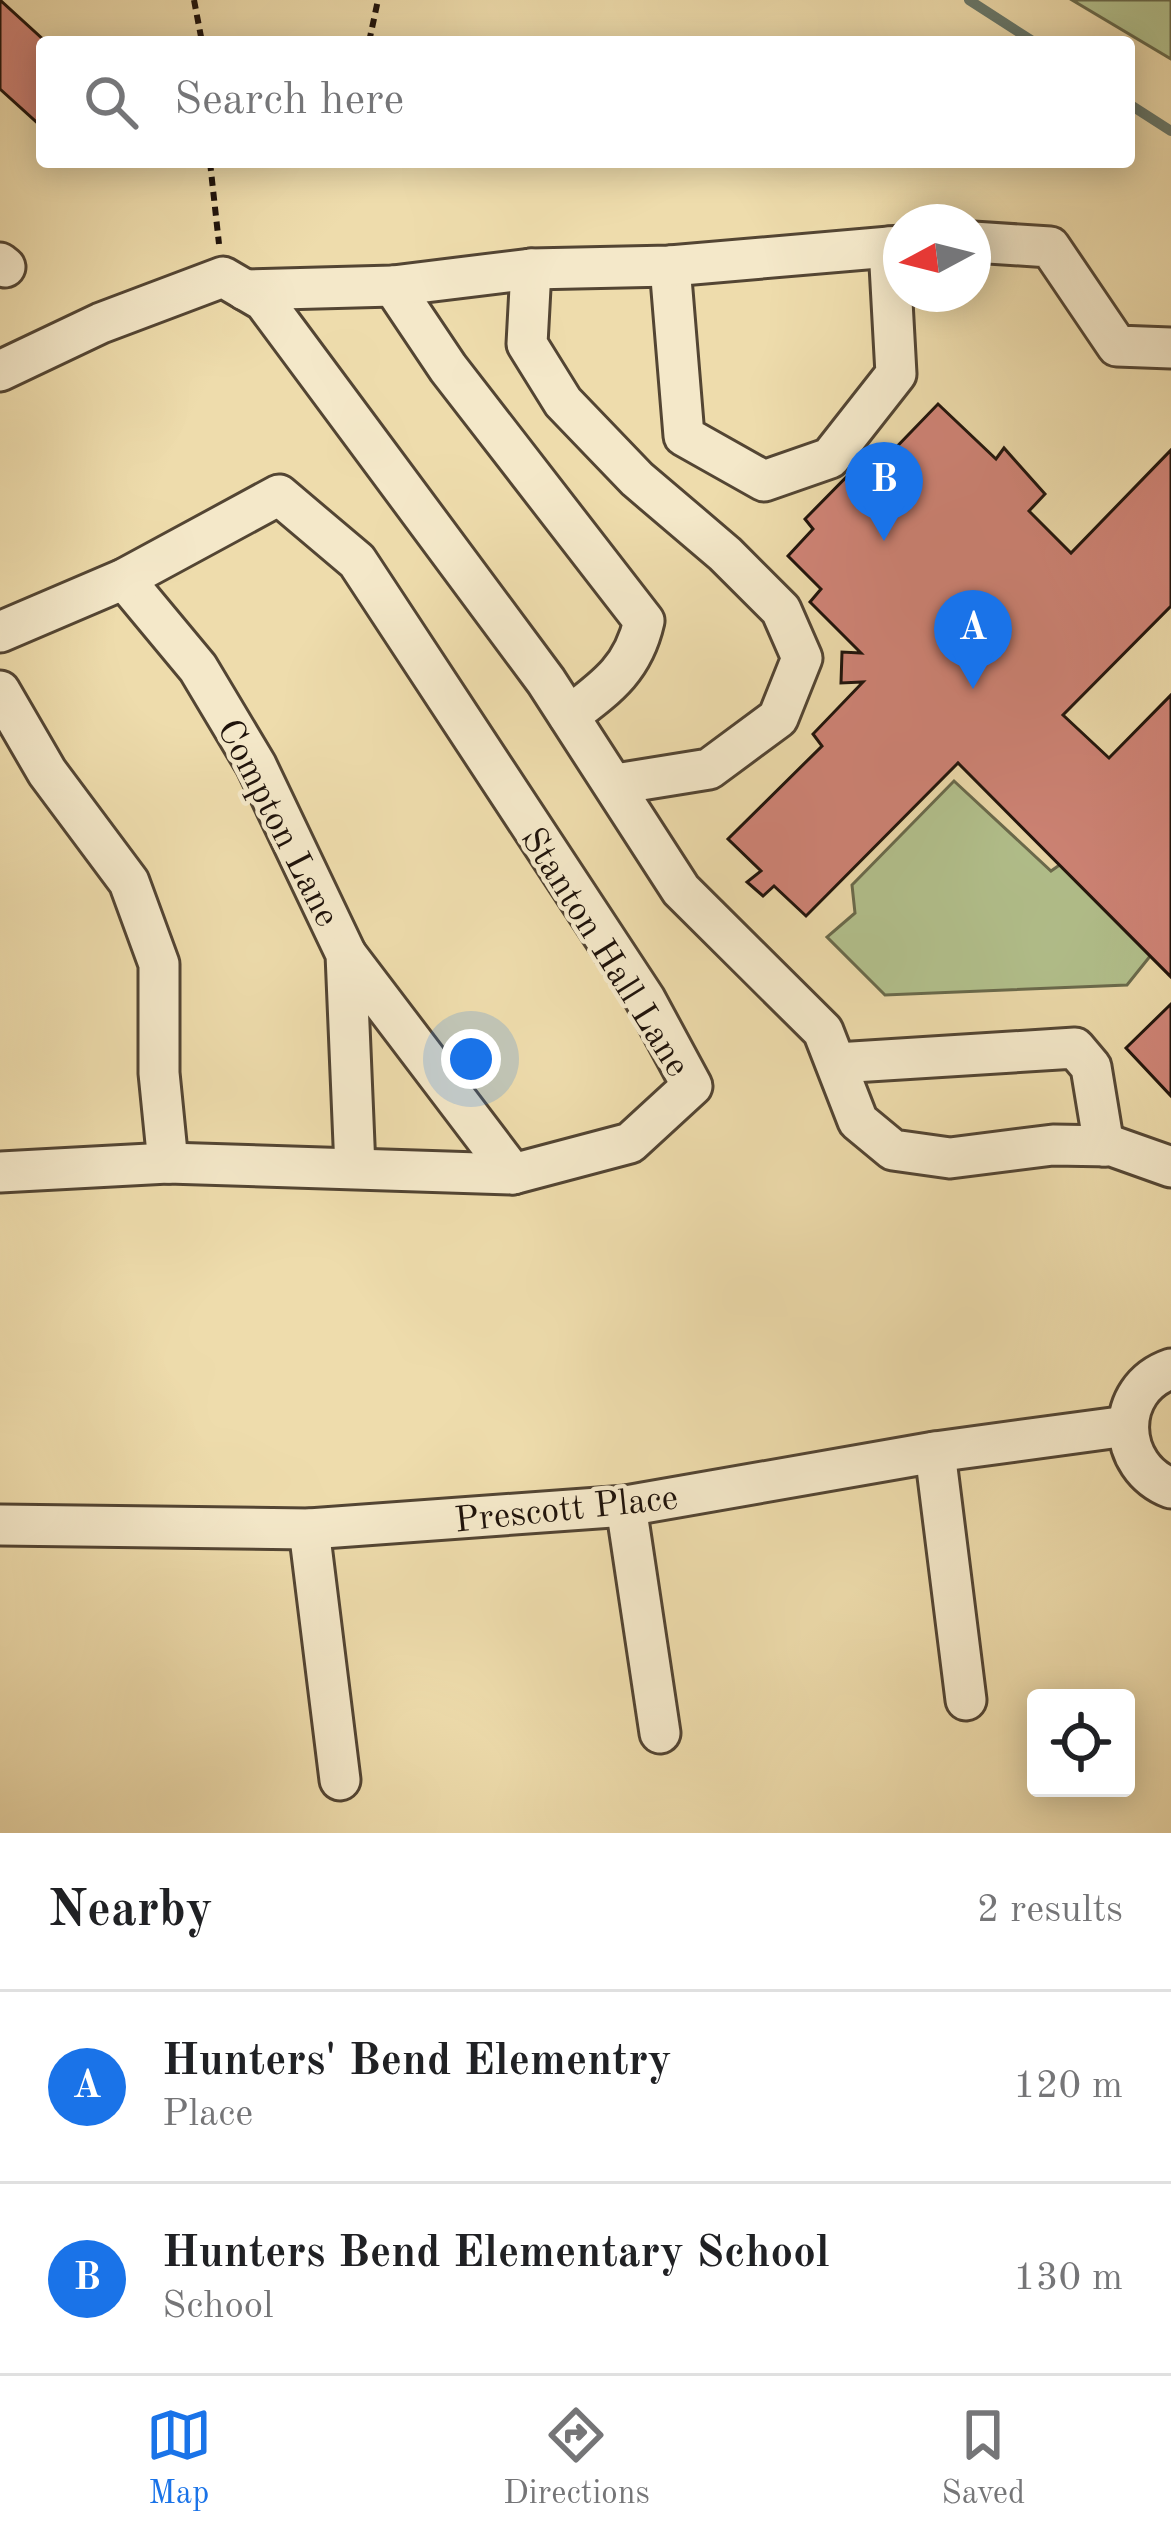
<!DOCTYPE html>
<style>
:root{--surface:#fff;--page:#f2f2f2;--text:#202124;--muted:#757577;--line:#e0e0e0;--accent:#1a73e8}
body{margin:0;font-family:"Old Standard TT",serif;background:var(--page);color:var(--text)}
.controls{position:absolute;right:36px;bottom:36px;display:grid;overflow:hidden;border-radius:12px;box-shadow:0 6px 30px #0003}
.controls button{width:108px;height:108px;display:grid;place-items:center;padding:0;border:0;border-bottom:3px solid var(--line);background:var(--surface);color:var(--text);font:60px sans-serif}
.compass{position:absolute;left:883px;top:204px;width:108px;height:108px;border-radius:50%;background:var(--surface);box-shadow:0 6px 30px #0003;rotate:263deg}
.you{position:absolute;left:471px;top:1059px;width:42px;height:42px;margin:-30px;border:9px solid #fff;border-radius:50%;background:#1a73e8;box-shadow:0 0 0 18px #1a73e833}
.badge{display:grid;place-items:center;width:78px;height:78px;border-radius:50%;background:var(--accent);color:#fff;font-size:39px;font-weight:700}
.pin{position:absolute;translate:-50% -99px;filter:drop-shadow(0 3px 6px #0008)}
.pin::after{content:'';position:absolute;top:63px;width:42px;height:36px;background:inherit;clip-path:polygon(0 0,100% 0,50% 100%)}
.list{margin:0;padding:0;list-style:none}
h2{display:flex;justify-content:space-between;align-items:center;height:156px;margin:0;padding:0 48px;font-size:51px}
h2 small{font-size:39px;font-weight:400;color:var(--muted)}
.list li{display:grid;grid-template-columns:78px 1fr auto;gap:36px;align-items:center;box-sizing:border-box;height:192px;padding:0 48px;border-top:3px solid var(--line)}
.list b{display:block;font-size:45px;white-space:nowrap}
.list p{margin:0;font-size:39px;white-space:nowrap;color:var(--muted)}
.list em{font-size:39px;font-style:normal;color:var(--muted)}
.icon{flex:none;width:66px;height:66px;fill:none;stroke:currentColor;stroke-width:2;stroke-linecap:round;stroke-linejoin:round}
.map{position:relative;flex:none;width:1171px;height:1833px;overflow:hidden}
.search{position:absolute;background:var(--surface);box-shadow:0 6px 30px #0003;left:36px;right:36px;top:36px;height:132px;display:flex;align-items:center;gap:30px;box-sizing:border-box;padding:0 42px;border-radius:12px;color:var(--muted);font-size:45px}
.sheet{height:540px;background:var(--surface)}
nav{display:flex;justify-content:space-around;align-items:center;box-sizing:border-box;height:168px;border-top:3px solid var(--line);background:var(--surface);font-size:33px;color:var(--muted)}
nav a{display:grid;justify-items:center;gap:6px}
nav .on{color:var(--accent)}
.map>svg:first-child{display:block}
</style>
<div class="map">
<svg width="1171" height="1833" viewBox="0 0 1171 1833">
<rect width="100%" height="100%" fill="#eedcac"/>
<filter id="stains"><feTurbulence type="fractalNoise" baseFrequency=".00167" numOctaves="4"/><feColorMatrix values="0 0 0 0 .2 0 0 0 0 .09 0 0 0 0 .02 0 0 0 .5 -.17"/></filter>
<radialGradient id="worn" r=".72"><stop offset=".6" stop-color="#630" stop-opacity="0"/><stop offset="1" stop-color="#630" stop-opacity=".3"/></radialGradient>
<g fill="#b3c28e" stroke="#696a4c" stroke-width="3">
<polygon points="1072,0 1171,0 1171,59"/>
<polygon points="954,781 1051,871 1061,864 1151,955 1127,985 885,995 827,937 855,913 852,885"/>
</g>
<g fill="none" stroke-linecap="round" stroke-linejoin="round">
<g stroke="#68786b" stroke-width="10">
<polyline points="969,0 1034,42"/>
<polyline points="1129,104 1171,131"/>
</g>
</g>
<g fill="#d08477" stroke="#1f130b" stroke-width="3">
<polygon points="0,0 46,42 42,42 42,127 0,89"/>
<polygon points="938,404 996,459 1004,448 1045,494 1029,511 1071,553 1171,450 1171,606 1063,715 1109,758 1171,695 1171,977 958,763 806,916 774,886 763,896 747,882 761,871 728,839 822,746 813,734 863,682 841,683 842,652 861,653 810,602 821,589 788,556 813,529 805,519 871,452 881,463"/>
<polygon points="1171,1004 1171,1096 1126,1048"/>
</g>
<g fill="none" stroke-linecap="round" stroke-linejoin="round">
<g stroke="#534533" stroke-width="45">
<g id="minor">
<polyline points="973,242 1050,247 1117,346 1171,348"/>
<polyline points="0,263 5,267"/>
<polyline points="670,266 684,436 764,481 830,458 896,374 889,247"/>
<polyline points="531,269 527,344 563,402 637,479 725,554 781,610 802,658 778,718 709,769 616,784"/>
<path d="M393,286L448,368L644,621C633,669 607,687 569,716"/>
<polyline points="245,290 393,286 531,269 670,266 901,246"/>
<polyline points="0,371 101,323 223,277 264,301 546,681 681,890 823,1031 858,1121 893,1150 950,1158 1053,1145 1112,1146 1171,1167"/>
<polyline points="124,579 198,668 256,765 346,954 355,1168"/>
<polyline points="0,632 124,579 279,495 357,561 645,999 692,1086 630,1143 513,1174 168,1163 0,1172"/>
<polyline points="0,691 47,772 129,882 159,964 159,1073 168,1163"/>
<polyline points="346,954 513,1174"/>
<polyline points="837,1063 1075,1048 1091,1067 1104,1146"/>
<path d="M1171,1369C1113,1389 1116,1467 1171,1488"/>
<polyline points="935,1452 966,1700"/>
<polyline points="626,1506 660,1733"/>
<polyline points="0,1525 309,1529 626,1506 935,1452 1127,1426"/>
<polyline points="309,1529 340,1780"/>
</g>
</g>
<g stroke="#1f130b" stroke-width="6" stroke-dasharray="9 6" stroke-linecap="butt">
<polyline points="194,0 202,42"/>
<polyline points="369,42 378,0"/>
<polyline points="210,162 219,244"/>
</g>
<use href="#minor" stroke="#f4e8c9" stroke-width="39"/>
</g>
<g text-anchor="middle" stroke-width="9" stroke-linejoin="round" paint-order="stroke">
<g font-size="36" fill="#1f130b" stroke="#f4e8c9">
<text transform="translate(280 822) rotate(63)" y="13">Compton Lane</text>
<text transform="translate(607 951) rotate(58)" y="13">Stanton Hall Lane</text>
<text transform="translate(566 1507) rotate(-6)" y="13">Prescott Place</text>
</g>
</g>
<rect width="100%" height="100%" filter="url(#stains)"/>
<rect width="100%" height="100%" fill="url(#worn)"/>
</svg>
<div class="controls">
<button><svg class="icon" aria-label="locate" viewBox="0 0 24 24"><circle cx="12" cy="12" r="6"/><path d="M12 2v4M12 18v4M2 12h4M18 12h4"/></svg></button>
</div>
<svg class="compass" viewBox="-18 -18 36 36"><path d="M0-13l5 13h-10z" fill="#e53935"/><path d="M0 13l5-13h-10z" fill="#757577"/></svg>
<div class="you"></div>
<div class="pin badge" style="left:973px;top:689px">A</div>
<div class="pin badge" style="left:884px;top:541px">B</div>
<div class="search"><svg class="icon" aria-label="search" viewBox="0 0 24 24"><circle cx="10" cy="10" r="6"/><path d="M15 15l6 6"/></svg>Search here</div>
</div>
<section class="sheet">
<h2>Nearby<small>2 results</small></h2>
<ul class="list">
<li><span class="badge">A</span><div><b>Hunters' Bend Elementry</b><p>Place</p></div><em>120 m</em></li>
<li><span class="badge">B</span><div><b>Hunters Bend Elementary School</b><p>School</p></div><em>130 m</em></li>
</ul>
</section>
<nav>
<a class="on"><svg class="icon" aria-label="map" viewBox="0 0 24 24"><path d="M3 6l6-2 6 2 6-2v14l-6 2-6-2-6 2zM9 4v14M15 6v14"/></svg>Map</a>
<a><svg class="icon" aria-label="directions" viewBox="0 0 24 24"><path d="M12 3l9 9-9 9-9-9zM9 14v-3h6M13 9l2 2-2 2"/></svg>Directions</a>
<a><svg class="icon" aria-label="saved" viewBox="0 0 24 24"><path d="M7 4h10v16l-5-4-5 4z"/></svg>Saved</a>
</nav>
